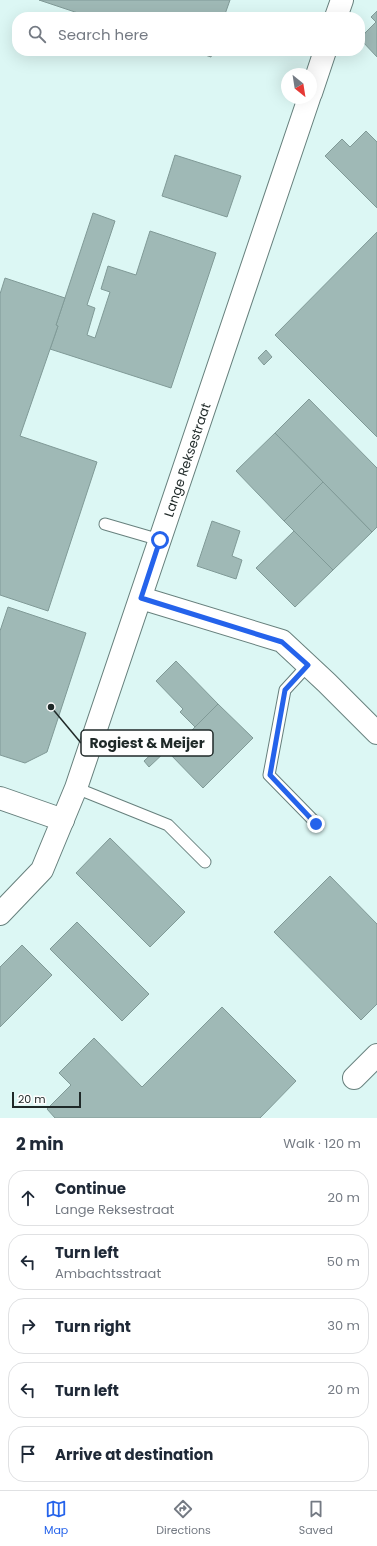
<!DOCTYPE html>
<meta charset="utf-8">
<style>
:root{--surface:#fff;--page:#f2f2f3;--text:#1f2937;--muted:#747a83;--line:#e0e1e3;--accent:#2563eb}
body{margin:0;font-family:Poppins,sans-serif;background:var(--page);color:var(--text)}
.compass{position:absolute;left:281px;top:68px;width:36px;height:36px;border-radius:50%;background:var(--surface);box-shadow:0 4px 16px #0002;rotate:150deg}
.scale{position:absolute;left:12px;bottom:10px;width:69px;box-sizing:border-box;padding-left:4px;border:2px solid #1f2928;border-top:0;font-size:11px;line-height:14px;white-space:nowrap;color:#1f2928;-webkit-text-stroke:3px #fefefe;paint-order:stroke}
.stop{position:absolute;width:12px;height:12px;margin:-9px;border:3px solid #2563eb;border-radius:50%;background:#fff}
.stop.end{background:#2563eb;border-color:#fff;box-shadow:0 1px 4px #0008}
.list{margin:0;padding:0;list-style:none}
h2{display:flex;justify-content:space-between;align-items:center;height:52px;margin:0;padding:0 16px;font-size:17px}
h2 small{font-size:13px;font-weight:400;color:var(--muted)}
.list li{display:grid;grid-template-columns:26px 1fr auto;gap:12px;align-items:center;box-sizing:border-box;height:56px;margin:0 8px 8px;padding:0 8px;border:1px solid var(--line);border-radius:16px}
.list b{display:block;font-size:15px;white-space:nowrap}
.list p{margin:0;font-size:13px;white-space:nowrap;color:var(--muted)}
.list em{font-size:13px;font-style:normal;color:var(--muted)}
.icon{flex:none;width:22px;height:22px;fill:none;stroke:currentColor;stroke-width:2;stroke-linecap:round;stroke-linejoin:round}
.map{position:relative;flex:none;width:377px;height:1118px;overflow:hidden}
.search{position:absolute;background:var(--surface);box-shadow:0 4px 16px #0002;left:12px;right:12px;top:12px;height:44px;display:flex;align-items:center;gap:10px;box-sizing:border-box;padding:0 14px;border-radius:16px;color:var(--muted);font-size:15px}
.sheet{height:372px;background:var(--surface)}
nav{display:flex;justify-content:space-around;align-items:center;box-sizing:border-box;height:56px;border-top:1px solid var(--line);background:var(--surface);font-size:11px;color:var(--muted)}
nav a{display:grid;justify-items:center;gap:2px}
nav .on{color:var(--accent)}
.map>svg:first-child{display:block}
</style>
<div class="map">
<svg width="377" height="1118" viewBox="0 0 377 1118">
<rect width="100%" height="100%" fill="#dcf7f4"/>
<g fill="#9fb9b6" stroke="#809a97">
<polygon points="39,0 230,0 224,17 90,17"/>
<polygon points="377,11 377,57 362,41 365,33 376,22 371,17"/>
<polygon points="193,51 213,51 211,57"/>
<polygon points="366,131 377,142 377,208 325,156 342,139 350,147"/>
<polygon points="175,155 241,176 227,217 162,196"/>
<polygon points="93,213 115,221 87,305 95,308 87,335 95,338 110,292 101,289 108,266 136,275 150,231 216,253 171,388 50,349 58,326 56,325"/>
<polygon points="377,232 377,437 275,335"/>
<polygon points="5,278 65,298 56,325 58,326 20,436 97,462 48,611 0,595 0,294"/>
<polygon points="266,350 272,357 264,365 258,358"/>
<polygon points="309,399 377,468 377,527 372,532 275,433"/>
<polygon points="275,433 323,482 284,521 236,471"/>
<polygon points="323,482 372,532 333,570 284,521"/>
<polygon points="212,521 240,531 232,556 242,560 236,579 197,566"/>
<polygon points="294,531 333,570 295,607 256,568"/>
<polygon points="8,607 86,633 47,752 25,763 0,755 0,631"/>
<polygon points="176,661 218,704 195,727 180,712 183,709 156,681"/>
<polygon points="218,704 253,738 203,788 169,753"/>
<polygon points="162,744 167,750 149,767 144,761"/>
<polygon points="110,838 185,912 150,947 76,873"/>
<polygon points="330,876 377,924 377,1004 361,1020 274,932"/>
<polygon points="77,922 149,994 122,1021 50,949"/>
<polygon points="22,945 52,975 0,1027 0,967"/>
<polygon points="222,1007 296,1081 260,1118 55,1118 47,1109 71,1085 59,1073 94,1038 142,1087"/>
</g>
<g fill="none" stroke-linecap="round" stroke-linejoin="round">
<g stroke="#67807d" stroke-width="13">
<g id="service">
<polyline points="105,524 160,540"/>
<polyline points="308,665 285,690 269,775 317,824"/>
<polyline points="76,788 168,825 205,862"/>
</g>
</g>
<g stroke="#67807d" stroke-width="24">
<g id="minor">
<polyline points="336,17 342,0"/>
<polyline points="311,93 325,51"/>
<polyline points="141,598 282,641 327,683 377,733"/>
<polyline points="0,798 63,820"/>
<path id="s1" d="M0,914L42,870L76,788L309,98"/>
<polyline points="354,1078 377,1055"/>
</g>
</g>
<use href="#service" stroke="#fff" stroke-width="11"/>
<use href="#minor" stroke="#fff" stroke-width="22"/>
</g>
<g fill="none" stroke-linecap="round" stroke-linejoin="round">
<polyline stroke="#2563eb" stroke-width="5" points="160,540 141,598 282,642 308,665 285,690 270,775 316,824"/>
</g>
<g text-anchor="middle" stroke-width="3" stroke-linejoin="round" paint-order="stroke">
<g font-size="13" fill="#1f2928" stroke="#fefefe">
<text dy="5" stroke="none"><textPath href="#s1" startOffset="496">Lange Reksestraat</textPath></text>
</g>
</g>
<path fill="none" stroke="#1f2928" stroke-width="1.5" d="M51 707L81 743"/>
<circle fill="#1f2928" stroke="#fefefe" stroke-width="1.5" cx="51" cy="707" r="4"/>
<rect fill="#fefefe" stroke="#1f2928" stroke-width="1.5" x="81" y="730" width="132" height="26" rx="4"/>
<g font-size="14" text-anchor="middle" font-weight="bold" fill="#1f2928">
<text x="147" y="748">Rogiest &amp; Meijer</text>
</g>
</svg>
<svg class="compass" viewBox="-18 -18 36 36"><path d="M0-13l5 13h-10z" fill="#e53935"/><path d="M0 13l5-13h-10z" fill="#747a83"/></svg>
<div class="scale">20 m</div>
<div class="stop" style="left:160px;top:540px"></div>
<div class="stop end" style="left:316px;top:824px"></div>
<div class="search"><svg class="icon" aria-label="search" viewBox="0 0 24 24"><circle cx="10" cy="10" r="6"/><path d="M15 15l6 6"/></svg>Search here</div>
</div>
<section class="sheet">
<h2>2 min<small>Walk · 120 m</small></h2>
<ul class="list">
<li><svg class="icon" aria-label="ahead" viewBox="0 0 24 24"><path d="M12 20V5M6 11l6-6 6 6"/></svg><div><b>Continue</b><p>Lange Reksestraat</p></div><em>20 m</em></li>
<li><svg class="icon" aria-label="left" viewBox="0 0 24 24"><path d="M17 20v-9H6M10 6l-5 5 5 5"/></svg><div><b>Turn left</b><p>Ambachtsstraat</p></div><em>50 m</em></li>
<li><svg class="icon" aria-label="right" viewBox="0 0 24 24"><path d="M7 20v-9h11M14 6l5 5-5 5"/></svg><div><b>Turn right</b></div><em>30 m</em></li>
<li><svg class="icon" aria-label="left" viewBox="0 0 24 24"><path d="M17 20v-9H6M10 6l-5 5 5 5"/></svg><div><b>Turn left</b></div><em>20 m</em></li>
<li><svg class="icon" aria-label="arrive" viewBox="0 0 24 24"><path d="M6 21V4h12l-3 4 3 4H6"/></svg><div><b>Arrive at destination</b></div></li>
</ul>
</section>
<nav>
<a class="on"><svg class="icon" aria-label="map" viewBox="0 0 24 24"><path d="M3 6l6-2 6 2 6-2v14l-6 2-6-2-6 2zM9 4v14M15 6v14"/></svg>Map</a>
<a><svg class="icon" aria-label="directions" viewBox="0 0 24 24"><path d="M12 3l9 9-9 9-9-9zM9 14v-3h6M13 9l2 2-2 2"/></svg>Directions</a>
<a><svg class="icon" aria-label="saved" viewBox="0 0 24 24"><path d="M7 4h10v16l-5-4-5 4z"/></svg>Saved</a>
</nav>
